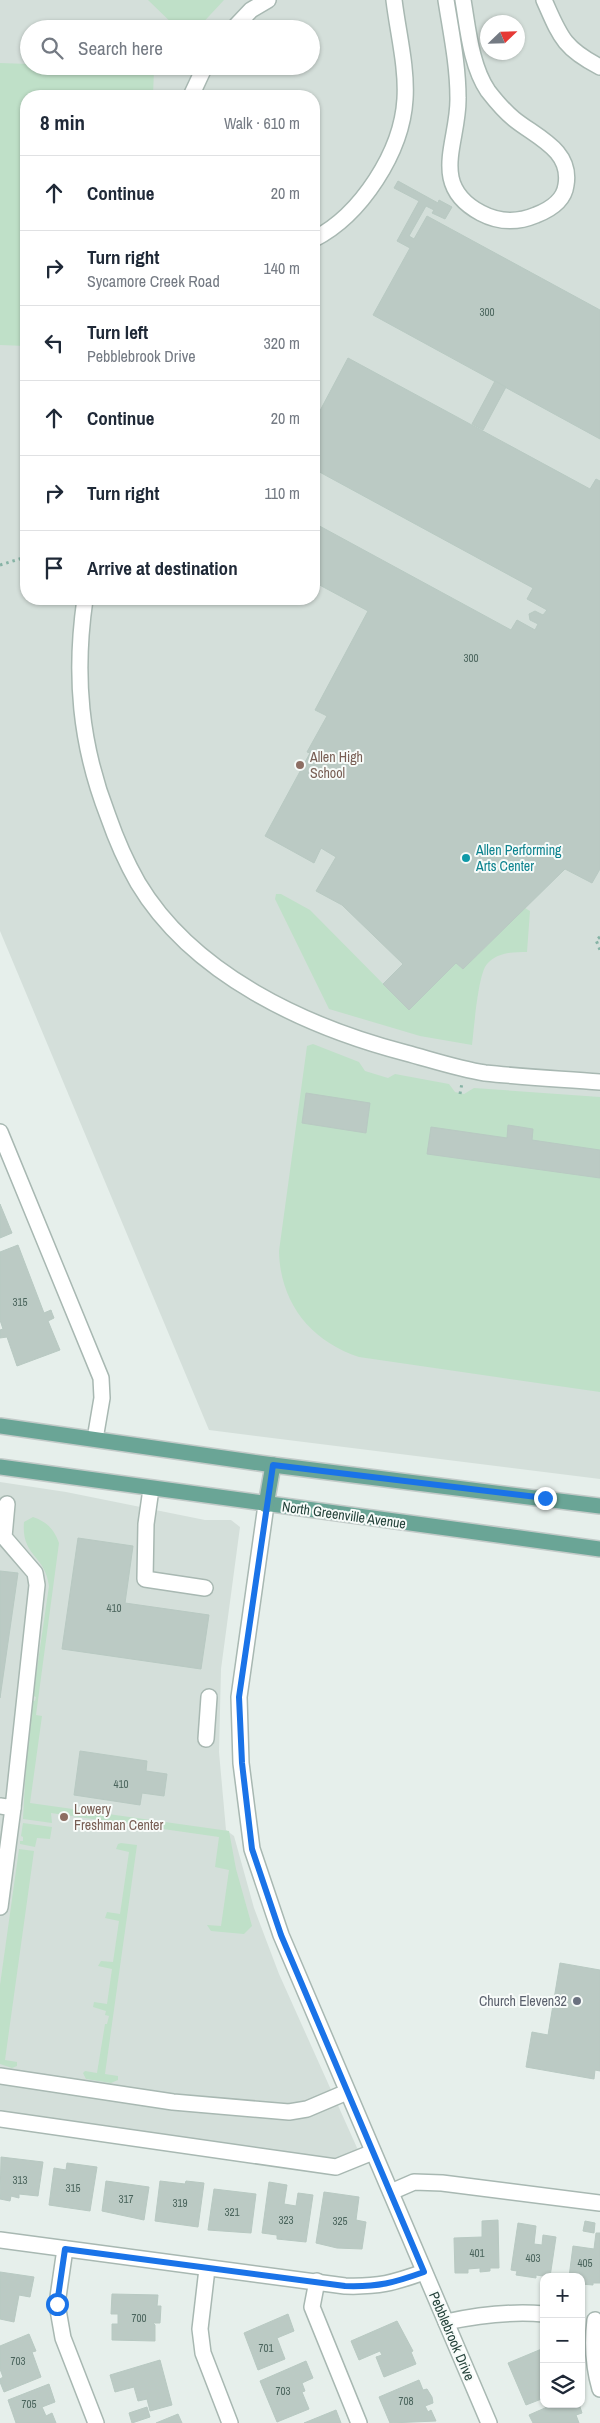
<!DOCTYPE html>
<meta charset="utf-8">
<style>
:root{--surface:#fff;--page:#f6f6f7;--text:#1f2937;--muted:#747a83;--line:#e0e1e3}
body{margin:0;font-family:"Archivo Narrow",sans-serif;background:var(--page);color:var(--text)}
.controls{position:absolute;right:15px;bottom:15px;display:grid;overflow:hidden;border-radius:10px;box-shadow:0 1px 4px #0004}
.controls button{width:45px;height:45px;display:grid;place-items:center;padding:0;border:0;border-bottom:1px solid var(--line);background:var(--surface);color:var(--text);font:25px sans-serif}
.compass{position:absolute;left:480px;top:15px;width:45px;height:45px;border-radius:50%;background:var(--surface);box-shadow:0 1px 4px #0004;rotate:67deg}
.stop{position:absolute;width:15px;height:15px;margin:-11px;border:4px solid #1a73e8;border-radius:50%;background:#fff}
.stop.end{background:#1a73e8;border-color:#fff;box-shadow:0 1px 5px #0008}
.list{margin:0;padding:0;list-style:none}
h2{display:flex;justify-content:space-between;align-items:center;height:65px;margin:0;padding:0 20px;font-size:21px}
h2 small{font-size:16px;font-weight:400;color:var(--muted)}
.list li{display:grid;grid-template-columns:32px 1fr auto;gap:15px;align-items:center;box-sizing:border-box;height:75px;padding:0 20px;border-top:1px solid var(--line)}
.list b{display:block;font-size:19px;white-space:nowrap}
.list p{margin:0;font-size:16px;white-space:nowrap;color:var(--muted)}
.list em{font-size:16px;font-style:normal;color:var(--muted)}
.icon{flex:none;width:28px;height:28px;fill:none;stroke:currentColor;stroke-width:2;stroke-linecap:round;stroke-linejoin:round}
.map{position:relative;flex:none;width:600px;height:2423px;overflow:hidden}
.search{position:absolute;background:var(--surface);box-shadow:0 1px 4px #0004;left:20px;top:20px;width:300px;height:55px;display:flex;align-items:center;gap:12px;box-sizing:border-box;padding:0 18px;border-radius:28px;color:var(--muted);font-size:19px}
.panel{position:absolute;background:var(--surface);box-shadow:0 1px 4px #0004;left:20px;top:90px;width:300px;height:515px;border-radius:20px}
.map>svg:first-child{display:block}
</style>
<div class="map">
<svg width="600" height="2423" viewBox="0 0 600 2423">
<rect width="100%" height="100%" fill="#e6efeb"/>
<g fill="#d4dfda" fill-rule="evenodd">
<path d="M0,0H600V1479L209,1430L0,931ZM488,22H518V52H488ZM29,29H311V66H29ZM26,96H314V599H26Z"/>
<polygon points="0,1482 66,1492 205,1520 231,1520 240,1527 221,1669 219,1752 226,1830 234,1836 254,1908 279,1974 358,2150 357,2153 338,2161 0,2111"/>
</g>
<g fill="#bfe0c8">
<polygon points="148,0 224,0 197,29 178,29"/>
<polygon points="0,63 29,64 29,66 154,69 153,96 26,96 26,346 0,345"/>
<path d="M276,894H281L310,910L409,1010L456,963L463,969L525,908L530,911L527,952C513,952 498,952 487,964C478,974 474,1029 472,1045L420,1036L329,1009L275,899Z"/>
<path d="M313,1044L359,1062L365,1071L388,1078L395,1074L449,1084L455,1092L464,1094L474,1088L600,1097V1392L359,1357C310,1341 280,1302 279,1251L307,1046Z"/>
<path d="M33,1517C47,1522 54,1529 59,1543L36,1715L42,1716L30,1803L229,1831L236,1869L252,1926L244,1934L211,1931L207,1925L221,1926L229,1870L215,1867L219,1837L51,1813L52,1823L23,1819L28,1730L32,1700L35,1701L36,1697L33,1696L49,1586C45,1554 21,1557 24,1522Z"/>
<polygon points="23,1823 52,1827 50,1839 37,1838 35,1847 20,1844 20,1841 23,1841 23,1837 21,1836"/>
<polygon points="121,1843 137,1845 105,2074 118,2076 118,2080 111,2083 86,2079 83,2073 85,2071 97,2073 105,2024 107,2024 109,2016 105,2015 106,2011 93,2007 94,2002 107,2004 112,1969 98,1966 101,1961 113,1962 119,1921 105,1918 107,1912 120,1914 129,1852 116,1849 118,1844"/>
<polygon points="19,1849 34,1851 5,2060 17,2062 17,2066 12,2068 0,2064 0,1985"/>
</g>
<g fill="#bbcac4" stroke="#b8c9c2">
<polygon points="398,181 438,203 439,200 452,207 445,219 432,213 434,210 426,206 409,236 414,239 427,216 600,310 600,439 373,315 410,248 397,241 419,201 394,188"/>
<polygon points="348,358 590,489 596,479 600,481 600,869 592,883 565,869 463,969 456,963 409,1010 383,984 403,964 342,905 316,891 336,857 321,848 314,863 265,836 310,753 307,752 327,716 315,710 368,611 314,582 314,523 511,630 517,620 535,630 538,624 530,620 529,614 535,611 543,615 547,610 527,599 533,588 314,469 314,422"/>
<polygon points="495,381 506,387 483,430 472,424"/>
<polygon points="306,1093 370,1103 366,1133 302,1123"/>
<polygon points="508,1125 533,1129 532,1140 600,1150 600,1178 427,1154 431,1127 507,1138"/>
<polygon points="0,1204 12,1233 0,1238"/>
<polygon points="18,1245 44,1313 51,1310 52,1313 54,1318 48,1321 60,1350 17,1366 7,1337 0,1338 0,1330 3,1329 0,1320 0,1252"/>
<polygon points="78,1538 133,1546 125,1603 209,1615 201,1669 62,1649"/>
<polygon points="0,1571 18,1573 0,1698"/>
<polygon points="80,1751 147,1761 146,1771 167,1774 164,1796 142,1793 140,1805 74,1795"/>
<polygon points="560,1963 600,1970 600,2071 595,2070 594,2079 526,2067 532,2032 548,2035"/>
<polygon points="1,2157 43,2162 38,2196 19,2194 19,2198 11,2196 10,2201 0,2199"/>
<polygon points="67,2163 97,2167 90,2211 49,2205 54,2168 66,2170"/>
<polygon points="106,2181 149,2187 144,2220 102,2211"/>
<polygon points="160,2181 185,2184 186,2181 204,2183 198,2227 155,2221"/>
<polygon points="269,2182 287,2185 284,2204 296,2206 298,2193 313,2195 306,2242 277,2239 277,2235 262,2233"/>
<polygon points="214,2189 256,2194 251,2233 208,2230"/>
<polygon points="324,2192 359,2197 356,2220 366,2222 362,2249 337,2248 316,2243"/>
<polygon points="498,2220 499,2268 490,2268 490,2271 480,2272 480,2268 468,2269 468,2273 455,2273 454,2238 482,2237 482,2221"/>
<polygon points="585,2221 595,2223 594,2233 583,2231"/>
<polygon points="518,2223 536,2226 534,2244 542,2245 543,2235 556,2237 550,2277 536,2275 536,2278 516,2275 517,2271 511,2270"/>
<polygon points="596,2233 600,2233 600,2283 593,2283 593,2285 581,2284 581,2277 569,2277 573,2246 594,2249"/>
<polygon points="0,2272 34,2277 30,2297 19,2295 14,2322 0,2319"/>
<polygon points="112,2294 158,2295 157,2306 161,2306 160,2323 153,2323 155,2325 155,2341 112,2340 112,2324 118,2324 118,2314 111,2314"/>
<polygon points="288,2314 294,2331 277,2338 285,2359 258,2370 244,2333"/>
<polygon points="397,2321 413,2351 411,2352 416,2364 384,2377 376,2357 382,2355 380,2351 359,2360 351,2341"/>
<polygon points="29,2334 36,2351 32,2352 41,2377 4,2392 0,2382 0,2379 3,2377 0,2369 0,2346"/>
<polygon points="544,2348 544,2370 542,2371 544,2398 526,2405 508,2363"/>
<polygon points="160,2360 172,2405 150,2411 147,2399 138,2401 134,2387 115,2392 110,2375"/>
<polygon points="306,2361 313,2378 302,2383 305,2391 302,2392 309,2409 277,2422 260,2381"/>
<polygon points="419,2380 423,2390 427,2389 432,2397 433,2403 425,2406 428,2412 431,2410 436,2421 390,2423 379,2397"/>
<polygon points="49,2384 55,2402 42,2407 46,2416 52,2413 56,2423 16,2423 8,2400"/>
<polygon points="554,2404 579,2404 582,2413 576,2415 579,2423 533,2423 529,2415"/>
<polygon points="147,2407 150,2417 132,2423 129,2413"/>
<polygon points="336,2410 341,2423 304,2423"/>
<polygon points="178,2414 182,2423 156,2423"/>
</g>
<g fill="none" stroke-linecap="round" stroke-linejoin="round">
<g stroke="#a8b8b2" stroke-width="18">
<g id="minor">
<path d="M446,0C451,32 458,65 458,98C459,142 428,185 481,213C498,222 517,223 536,215C549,210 564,201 566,185C572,150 536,137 514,119C504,111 495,100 488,91C471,66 468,29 463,0"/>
<path d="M544,0C560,36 563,48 600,67"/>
<polyline points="233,29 251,10 268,0"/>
<polyline points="191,96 205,66"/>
<path d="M314,239C361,215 402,152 405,99C407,67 398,33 394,0"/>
<path d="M85,599C74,675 80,744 108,816C116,839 126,862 138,883C193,975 306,1027 406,1053C432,1060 459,1069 485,1073C523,1077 562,1079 600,1082"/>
<polyline points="0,1132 101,1378 102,1398 95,1439"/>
<polyline points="151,1489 146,1524 145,1579 205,1588"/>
<polyline points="266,1505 239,1697 241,1763 252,1849 281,1935 489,2423"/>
<polyline points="206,1739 209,1697"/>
<polyline points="0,1806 13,1808 37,1585 35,1573 4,1537 7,1504"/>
<polyline points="0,1907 13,1808"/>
<polyline points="0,2076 173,2102 289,2112 307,2109 347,2092"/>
<polyline points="0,2119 336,2167 373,2152"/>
<polyline points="391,2192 414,2182 442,2183 600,2203"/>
<path d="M0,2240L345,2286C379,2287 393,2283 424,2272"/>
<polyline points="65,2249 57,2304 63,2338 96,2423"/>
<polyline points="207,2269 200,2329 203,2353 230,2423"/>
<polyline points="317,2281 312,2307 359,2423"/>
<path d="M595,2320C592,2345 593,2365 600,2389"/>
<path d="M446,2322C479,2315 510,2311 544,2314"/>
</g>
</g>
<g stroke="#c2cac8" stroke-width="18">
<g id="major">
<polyline points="0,1426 273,1465 600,1506"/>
<polyline points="0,1467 600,1549"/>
<polyline points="266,1505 273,1465"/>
</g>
</g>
<g stroke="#86b3a5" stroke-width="3" stroke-dasharray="2.5 4" stroke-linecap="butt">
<polyline points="0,565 26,557"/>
<polyline points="600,937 596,940 600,950"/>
<polyline points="460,1094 462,1083"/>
</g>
<use href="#minor" stroke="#fff" stroke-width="15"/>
<use href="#major" stroke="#6aa596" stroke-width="15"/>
</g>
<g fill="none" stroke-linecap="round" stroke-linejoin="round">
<path stroke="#1a73e8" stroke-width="6" d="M57,2304L65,2249L345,2286C379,2287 393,2283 424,2272L281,1935L252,1849L242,1763L239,1697L273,1465L545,1498"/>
</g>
<g fill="#8d6e63" stroke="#f7fbf9" stroke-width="2">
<circle cx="300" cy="765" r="5"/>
<circle cx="64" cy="1817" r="5"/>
</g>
<circle fill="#0f9aa8" stroke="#f7fbf9" stroke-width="2" cx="466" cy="858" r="5"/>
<circle fill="#6b7280" stroke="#f7fbf9" stroke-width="2" cx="577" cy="2001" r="5"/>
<g text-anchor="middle" stroke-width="4" stroke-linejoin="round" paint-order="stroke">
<g font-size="11" fill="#4a645c">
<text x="487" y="316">300</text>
<text x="471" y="662">300</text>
<text x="20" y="1306">315</text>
<text x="114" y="1612">410</text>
<text x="121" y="1788">410</text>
<text x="20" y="2184">313</text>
<text x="73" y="2192">315</text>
<text x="126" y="2203">317</text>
<text x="180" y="2207">319</text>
<text x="232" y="2216">321</text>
<text x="286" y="2224">323</text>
<text x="340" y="2225">325</text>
<text x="477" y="2257">401</text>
<text x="533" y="2262">403</text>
<text x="585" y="2267">405</text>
<text x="139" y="2322">700</text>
<text x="266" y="2352">701</text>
<text x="18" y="2365">703</text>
<text x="283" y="2395">703</text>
<text x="406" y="2405">708</text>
<text x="29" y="2408">705</text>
</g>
<g font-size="14" fill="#785e54" stroke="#f7fbf9" text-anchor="start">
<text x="310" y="762">Allen High<tspan x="310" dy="16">School</tspan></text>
<text x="74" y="1814">Lowery<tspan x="74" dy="16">Freshman Center</tspan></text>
</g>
<g font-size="14" fill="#0d838f" stroke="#f7fbf9" text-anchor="start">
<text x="476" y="855">Allen Performing<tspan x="476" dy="16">Arts Center</tspan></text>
</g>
<g font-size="14" fill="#24423a" stroke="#f7fbf9">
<text transform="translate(344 1515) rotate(8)" y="5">North Greenville Avenue</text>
<text transform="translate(452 2336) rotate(67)" y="5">Pebblebrook Drive</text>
</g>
<g font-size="14" fill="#5b616d" stroke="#f7fbf9" text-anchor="end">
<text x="567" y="2006">Church Eleven32</text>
</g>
</g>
</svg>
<div class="controls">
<button>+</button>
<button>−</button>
<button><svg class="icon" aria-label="layers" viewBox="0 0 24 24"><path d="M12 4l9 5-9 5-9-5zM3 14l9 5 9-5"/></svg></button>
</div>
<svg class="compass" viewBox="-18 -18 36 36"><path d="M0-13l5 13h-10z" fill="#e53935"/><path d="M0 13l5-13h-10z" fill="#747a83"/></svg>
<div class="stop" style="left:57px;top:2304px"></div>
<div class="stop end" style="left:545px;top:1498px"></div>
<div class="search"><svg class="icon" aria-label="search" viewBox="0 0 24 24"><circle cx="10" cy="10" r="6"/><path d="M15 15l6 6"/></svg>Search here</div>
<section class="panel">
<h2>8 min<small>Walk · 610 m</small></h2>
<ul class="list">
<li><svg class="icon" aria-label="ahead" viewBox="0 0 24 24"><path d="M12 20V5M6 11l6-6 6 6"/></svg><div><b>Continue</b></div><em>20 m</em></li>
<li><svg class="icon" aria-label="right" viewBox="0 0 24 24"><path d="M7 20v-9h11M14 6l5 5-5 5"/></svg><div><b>Turn right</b><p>Sycamore Creek Road</p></div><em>140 m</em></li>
<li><svg class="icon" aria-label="left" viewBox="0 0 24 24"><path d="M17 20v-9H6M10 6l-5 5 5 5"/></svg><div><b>Turn left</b><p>Pebblebrook Drive</p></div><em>320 m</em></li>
<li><svg class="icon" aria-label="ahead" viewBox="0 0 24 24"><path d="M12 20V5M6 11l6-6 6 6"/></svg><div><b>Continue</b></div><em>20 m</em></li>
<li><svg class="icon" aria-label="right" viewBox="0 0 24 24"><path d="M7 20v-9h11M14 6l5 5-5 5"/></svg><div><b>Turn right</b></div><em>110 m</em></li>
<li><svg class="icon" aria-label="arrive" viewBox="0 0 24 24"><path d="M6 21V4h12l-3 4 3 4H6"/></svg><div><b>Arrive at destination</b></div></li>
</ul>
</section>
</div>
